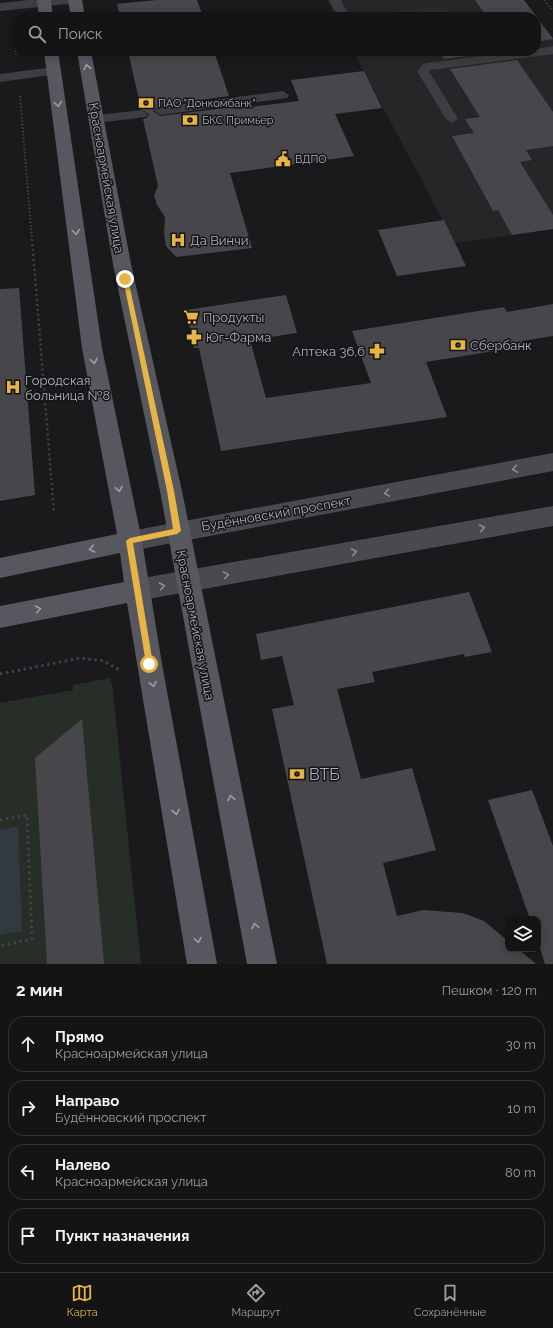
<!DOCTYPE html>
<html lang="ru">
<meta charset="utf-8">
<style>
:root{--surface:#141415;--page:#1d1d1e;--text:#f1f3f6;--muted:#9d9ea0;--line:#333334;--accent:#e7b546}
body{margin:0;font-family:Raleway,sans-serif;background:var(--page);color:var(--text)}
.controls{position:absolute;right:12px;bottom:12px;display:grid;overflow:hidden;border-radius:8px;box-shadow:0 2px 10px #0003}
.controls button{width:36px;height:36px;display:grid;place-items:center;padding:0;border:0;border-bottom:1px solid var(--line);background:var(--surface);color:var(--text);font:20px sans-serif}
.stop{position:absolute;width:12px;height:12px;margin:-9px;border:3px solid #e7b546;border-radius:50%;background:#fff}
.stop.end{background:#e7b546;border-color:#fff;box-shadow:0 1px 4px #0008}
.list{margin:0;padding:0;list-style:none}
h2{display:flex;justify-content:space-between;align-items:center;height:52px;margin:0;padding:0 16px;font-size:17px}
h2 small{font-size:13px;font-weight:400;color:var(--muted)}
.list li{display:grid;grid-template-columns:26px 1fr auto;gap:12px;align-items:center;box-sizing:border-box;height:56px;margin:0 8px 8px;padding:0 8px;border:1px solid var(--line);border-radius:16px}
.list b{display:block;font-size:15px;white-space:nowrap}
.list p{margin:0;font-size:13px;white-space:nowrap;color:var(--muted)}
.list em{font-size:13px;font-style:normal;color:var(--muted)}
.icon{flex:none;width:22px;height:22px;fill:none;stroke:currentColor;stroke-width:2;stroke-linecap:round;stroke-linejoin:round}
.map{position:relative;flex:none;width:553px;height:964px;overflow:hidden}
.search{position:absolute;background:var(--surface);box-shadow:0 2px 10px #0003;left:12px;right:12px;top:12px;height:44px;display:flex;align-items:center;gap:10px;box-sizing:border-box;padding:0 14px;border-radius:16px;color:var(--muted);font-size:15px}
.sheet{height:308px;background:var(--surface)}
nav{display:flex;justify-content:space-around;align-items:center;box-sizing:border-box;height:56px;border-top:1px solid var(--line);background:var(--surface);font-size:11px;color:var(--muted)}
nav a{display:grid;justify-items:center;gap:2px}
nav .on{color:var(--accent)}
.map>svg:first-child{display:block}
</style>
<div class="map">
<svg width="553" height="964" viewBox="0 0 553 964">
<rect width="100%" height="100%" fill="#1a1a1c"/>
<polygon fill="#262628" points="327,0 524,0 553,38 553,229 455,243 353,51 536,51 536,17 335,17"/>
<g fill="#262e27">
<polygon points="444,6 451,17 372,17 370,14"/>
<polygon points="110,678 110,683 112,683 141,964 0,964 0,703 73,690 73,685"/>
</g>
<polygon fill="#323a41" points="18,826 22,931 0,935 0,830"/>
<g fill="#47474b">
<polygon points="157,0 197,0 203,17 120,17 117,4"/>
<polygon points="475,0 524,0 553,39 536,42 536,17 487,17"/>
<polygon points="128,51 214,51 229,96 160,106 153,111 160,116 233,107 234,109 299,101 291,80 364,71 382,108 335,114 354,156 230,173 252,248 176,257 166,246 164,233 165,217 157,205 154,195 158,186 143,119 147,118 149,114 141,109"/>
<polygon points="439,51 507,51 444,59"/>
<polygon points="517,60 553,112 553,146 526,150 532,160 520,162 553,215 553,229 512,235 498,210 493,211 452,136 474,133 465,119 480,117 450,69"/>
<polygon points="444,220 466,266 397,276 378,230"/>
<polygon points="19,288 35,495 0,501 0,289"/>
<polygon points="286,295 297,333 250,340 266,398 371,383 352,331 504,307 507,312 553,304 553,336 522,341 525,346 426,362 447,417 221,451 199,348 194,348 186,310"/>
<polygon points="469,592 492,652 465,657 464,654 372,672 375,682 337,689 361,779 412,768 436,850 383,863 397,916 423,910 463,913 484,921 508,941 508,949 518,949 536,964 327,964 272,709 294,705 282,656 261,660 256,634"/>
<polygon points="82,719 104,964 47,964 35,758"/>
<polygon points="532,790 553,846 553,964 545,964 538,942 538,919 530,919 488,800"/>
</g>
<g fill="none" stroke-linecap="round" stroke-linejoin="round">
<g stroke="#414247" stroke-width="2" stroke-dasharray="1.5 2" stroke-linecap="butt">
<polyline points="544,0 553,11"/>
<polyline points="13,26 16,55"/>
<polyline points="20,96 32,240"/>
</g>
<polyline stroke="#414247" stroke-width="2.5" stroke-dasharray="2 3" stroke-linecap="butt" points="32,239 54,513"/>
<g stroke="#414247" stroke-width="3" stroke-dasharray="2.5 3.5" stroke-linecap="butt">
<polyline points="0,674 81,658 104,661 119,670"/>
<polyline points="0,820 27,815 32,939 0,946"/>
</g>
<g fill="#3d3d42" fill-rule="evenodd">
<polygon points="329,0 341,0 350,17 338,17"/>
<polygon points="553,46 553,54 431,70 429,71 458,119 452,123 446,119 417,71 423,64 427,63 519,51 536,51 536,49"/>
<polygon points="54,67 58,68 60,71 58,74 0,82 0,74"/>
<polygon points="283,91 289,95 287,98 160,115 154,111 160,107"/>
<polygon points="142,110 148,114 146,117 97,123 91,119 97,115"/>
</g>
<polygon fill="#3d3d42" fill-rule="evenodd" points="28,0 75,0 73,3 68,4 0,11 0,3"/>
<g fill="#494a50" fill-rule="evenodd">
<polygon points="553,453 553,471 130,551 122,548 118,541 122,534 130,531"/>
<polygon points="553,506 553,526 137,601 129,598 125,590 129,582 137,579"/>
</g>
<g fill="#57585f" fill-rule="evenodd">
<polygon points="37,0 51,0 53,17 39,17"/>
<polygon points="68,0 82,0 85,17 71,17"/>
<polygon points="44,51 58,51 102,348 142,541 162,664 217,964 187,964 127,603 0,628 0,606 124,582 120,553 0,578 0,558 117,534 82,348"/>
<polygon points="77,51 91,51 131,264 182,491 277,964 247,964 160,491 113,264"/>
</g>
</g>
<defs><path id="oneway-chevron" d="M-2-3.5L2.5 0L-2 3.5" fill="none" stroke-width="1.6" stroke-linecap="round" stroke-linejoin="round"/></defs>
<g stroke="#9c9fa8">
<use href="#oneway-chevron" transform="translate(87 67) rotate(-101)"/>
<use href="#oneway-chevron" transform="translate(58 104) rotate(82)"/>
<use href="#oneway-chevron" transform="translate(76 232) rotate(82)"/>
<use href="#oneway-chevron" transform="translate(94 361) rotate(79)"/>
<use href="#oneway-chevron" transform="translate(119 489) rotate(79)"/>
<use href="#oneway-chevron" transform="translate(92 549) rotate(168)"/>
<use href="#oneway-chevron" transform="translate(38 609) rotate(-11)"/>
<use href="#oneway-chevron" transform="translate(153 684) rotate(80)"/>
<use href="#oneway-chevron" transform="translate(231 798) rotate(-101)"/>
<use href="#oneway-chevron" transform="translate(176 812) rotate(80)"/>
<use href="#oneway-chevron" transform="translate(255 926) rotate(-101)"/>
<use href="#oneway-chevron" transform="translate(198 940) rotate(80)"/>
</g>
<g stroke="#8a8d95">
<use href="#oneway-chevron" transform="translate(515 469) rotate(170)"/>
<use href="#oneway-chevron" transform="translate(387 493) rotate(170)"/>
<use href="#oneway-chevron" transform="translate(482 528) rotate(-10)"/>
<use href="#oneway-chevron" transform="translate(354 552) rotate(-10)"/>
<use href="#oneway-chevron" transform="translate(226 575) rotate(-9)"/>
<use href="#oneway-chevron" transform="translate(162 586) rotate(-11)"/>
</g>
<polygon fill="#e7b546" points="125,277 128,279 174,491 181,531 177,534 133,543 153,664 149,667 146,664 126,541 130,538 173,529 167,491 123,279"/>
<defs>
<g id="bank-bare" transform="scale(1.2)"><path d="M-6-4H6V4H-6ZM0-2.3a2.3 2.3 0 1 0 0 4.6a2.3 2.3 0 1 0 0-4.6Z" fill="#e7b546" stroke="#151417" stroke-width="2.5" paint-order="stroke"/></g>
<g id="civic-bare" transform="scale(1.2)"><path d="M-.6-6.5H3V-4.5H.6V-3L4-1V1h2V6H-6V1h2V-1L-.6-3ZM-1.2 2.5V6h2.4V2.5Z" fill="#e7b546" stroke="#151417" stroke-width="2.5" paint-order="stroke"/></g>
<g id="hospital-bare" transform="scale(1.2)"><path d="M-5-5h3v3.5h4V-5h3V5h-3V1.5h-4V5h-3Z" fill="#e7b546" stroke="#151417" stroke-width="2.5" paint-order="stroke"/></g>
<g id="supermarket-bare" transform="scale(1.2)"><path d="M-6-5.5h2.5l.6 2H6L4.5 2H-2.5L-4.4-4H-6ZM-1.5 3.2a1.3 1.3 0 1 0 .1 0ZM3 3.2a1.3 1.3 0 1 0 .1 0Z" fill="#e7b546" stroke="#151417" stroke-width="2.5" paint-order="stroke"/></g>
<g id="pharmacy-bare" transform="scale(1.2)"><path d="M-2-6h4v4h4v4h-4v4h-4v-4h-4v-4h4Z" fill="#e7b546" stroke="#151417" stroke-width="2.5" paint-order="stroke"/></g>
</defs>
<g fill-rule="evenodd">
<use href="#bank-bare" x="146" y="103"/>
<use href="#bank-bare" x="190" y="120"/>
<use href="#civic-bare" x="283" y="159"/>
<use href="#hospital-bare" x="178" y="240"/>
<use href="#supermarket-bare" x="191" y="317"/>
<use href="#pharmacy-bare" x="194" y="337"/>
<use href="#bank-bare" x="458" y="345"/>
<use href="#pharmacy-bare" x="377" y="351"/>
<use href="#hospital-bare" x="13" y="387"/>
<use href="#bank-bare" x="297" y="774"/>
</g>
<g text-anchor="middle" stroke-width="3" stroke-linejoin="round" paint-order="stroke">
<g font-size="11" fill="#adb1ba" stroke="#151417" text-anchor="start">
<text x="158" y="107">ПАО "Донкомбанк"</text>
<text x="202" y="124">БКС Примьер</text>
<text x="295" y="163">ВДПО</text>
</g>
<g font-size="13" fill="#adb1ba" stroke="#151417">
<text transform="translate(107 178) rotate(80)" y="5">Красноармейская улица</text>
<text transform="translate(276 513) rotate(-10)" y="5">Будённовский проспект</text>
<text transform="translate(196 625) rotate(79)" y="5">Красноармейская улица</text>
</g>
<g font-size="13" fill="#adb1ba" stroke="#151417" text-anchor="start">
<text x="190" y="245">Да Винчи</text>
<text x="203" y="322">Продукты</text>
<text x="206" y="342">Юг-Фарма</text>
<text x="470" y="350">Сбербанк</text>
<text x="365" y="356" text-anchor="end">Аптека 36,6</text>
<text x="25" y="385">Городская<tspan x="25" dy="15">больница №8</tspan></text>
</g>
<g font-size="16" fill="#adb1ba" stroke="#151417" text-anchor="start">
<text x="309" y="780">ВТБ</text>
</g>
</g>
</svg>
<div class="controls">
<button><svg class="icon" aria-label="layers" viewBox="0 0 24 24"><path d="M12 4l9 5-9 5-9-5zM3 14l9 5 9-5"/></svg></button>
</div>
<div class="stop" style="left:149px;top:664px"></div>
<div class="stop end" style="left:125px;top:279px"></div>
<div class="search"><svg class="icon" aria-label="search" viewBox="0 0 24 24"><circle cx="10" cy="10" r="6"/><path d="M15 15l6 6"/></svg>Поиск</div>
</div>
<section class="sheet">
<h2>2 мин<small>Пешком · 120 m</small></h2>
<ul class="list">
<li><svg class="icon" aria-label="ahead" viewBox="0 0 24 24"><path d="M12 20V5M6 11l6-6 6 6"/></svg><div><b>Прямо</b><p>Красноармейская улица</p></div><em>30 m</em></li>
<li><svg class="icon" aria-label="right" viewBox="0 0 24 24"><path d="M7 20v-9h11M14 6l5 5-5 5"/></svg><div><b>Направо</b><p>Будённовский проспект</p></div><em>10 m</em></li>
<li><svg class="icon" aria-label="left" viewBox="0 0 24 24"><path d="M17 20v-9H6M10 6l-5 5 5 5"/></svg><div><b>Налево</b><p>Красноармейская улица</p></div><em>80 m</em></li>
<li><svg class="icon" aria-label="arrive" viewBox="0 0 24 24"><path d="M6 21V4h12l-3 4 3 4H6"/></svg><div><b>Пункт назначения</b></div></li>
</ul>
</section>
<nav>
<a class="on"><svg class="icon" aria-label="map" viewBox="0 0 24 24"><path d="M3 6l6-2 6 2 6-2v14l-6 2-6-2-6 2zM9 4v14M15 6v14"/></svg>Карта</a>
<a><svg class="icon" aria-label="directions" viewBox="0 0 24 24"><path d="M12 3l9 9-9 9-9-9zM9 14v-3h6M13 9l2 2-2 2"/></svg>Маршрут</a>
<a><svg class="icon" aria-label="saved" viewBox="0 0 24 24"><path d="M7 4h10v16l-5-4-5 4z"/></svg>Сохранённые</a>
</nav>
